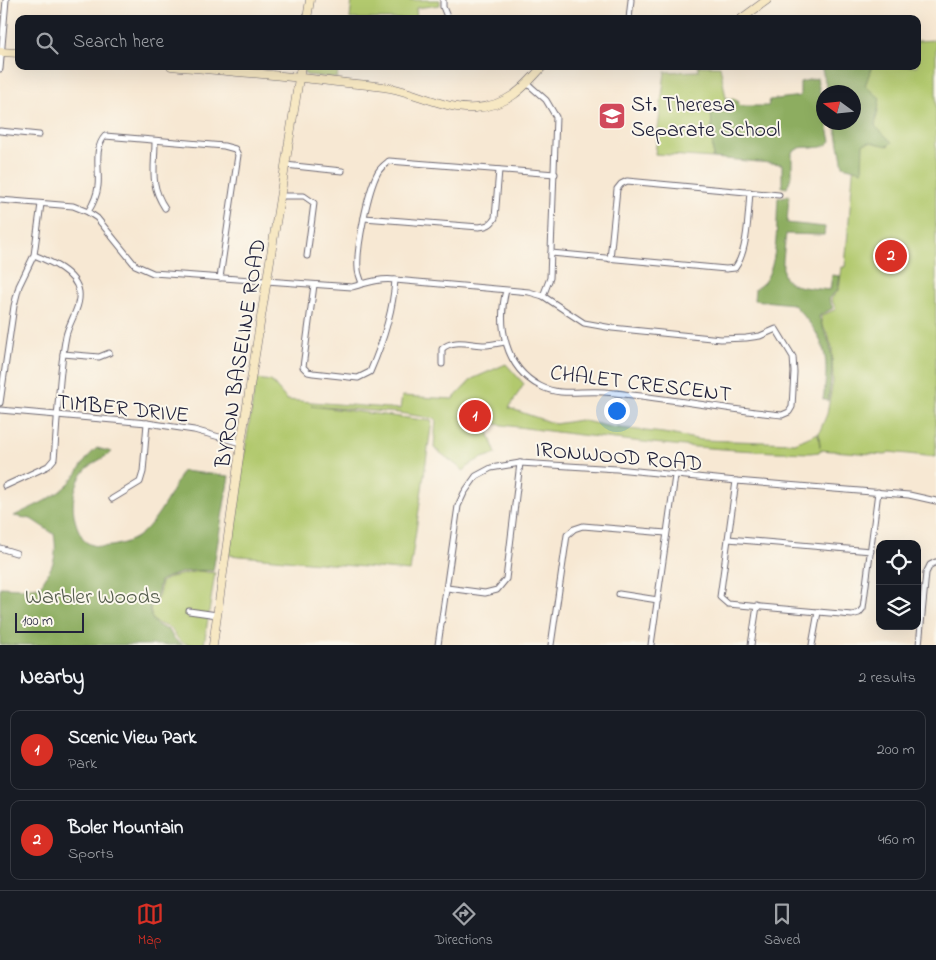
<!DOCTYPE html>
<style>
:root{--surface:#171b24;--page:#20242c;--text:#f1f3f6;--muted:#9ea1a6;--line:#363941;--accent:#d93025}
body{margin:0;font-family:"Indie Flower",sans-serif;background:var(--page);color:var(--text)}
.controls{position:absolute;right:15px;bottom:15px;display:grid;overflow:hidden;border-radius:10px;box-shadow:0 5px 20px #0002}
.controls button{width:45px;height:45px;display:grid;place-items:center;padding:0;border:0;border-bottom:1px solid var(--line);background:var(--surface);color:var(--text);font:25px sans-serif}
.compass{position:absolute;left:816px;top:85px;width:45px;height:45px;border-radius:50%;background:var(--surface);box-shadow:0 5px 20px #0002;rotate:285deg}
.scale{position:absolute;left:15px;bottom:12px;width:69px;box-sizing:border-box;padding-left:5px;border:2px solid #22223b;border-top:0;font-size:14px;line-height:18px;white-space:nowrap;color:#22223b;-webkit-text-stroke:4px #fbf7ec;paint-order:stroke}
.you{position:absolute;left:616px;top:410px;width:18px;height:18px;margin:-12px;border:4px solid #fff;border-radius:50%;background:#1a73e8;box-shadow:0 0 0 8px #1a73e833}
.badge{display:grid;place-items:center;width:32px;height:32px;border-radius:50%;background:var(--accent);color:#fff;font-size:16px;font-weight:700}
.pin{position:absolute;translate:-50% -50%;border:2px solid #fff;box-shadow:0 1px 5px #0006}
.list{margin:0;padding:0;list-style:none}
h2{display:flex;justify-content:space-between;align-items:center;height:65px;margin:0;padding:0 20px;font-size:21px}
h2 small{font-size:16px;font-weight:400;color:var(--muted)}
.list li{display:grid;grid-template-columns:32px 1fr auto;gap:15px;align-items:center;box-sizing:border-box;height:80px;margin:0 10px 10px;padding:0 10px;border:1px solid var(--line);border-radius:10px}
.list b{display:block;font-size:19px;white-space:nowrap}
.list p{margin:0;font-size:16px;white-space:nowrap;color:var(--muted)}
.list em{font-size:16px;font-style:normal;color:var(--muted)}
.icon{flex:none;width:28px;height:28px;fill:none;stroke:currentColor;stroke-width:2;stroke-linecap:round;stroke-linejoin:round}
.map{position:relative;flex:none;width:936px;height:645px;overflow:hidden}
.search{position:absolute;background:var(--surface);box-shadow:0 5px 20px #0002;left:15px;right:15px;top:15px;height:55px;display:flex;align-items:center;gap:12px;box-sizing:border-box;padding:0 18px;border-radius:10px;color:var(--muted);font-size:19px}
.sheet{height:245px;background:var(--surface)}
nav{display:flex;justify-content:space-around;align-items:center;box-sizing:border-box;height:70px;border-top:1px solid var(--line);background:var(--surface);font-size:14px;color:var(--muted)}
nav a{display:grid;justify-items:center;gap:2px}
nav .on{color:var(--accent)}
.map>svg:first-child{display:block}
</style>
<div class="map">
<svg width="936" height="645" viewBox="0 0 936 645">
<rect width="100%" height="100%" fill="#fbf7ec"/>
<filter id="ink" filterUnits="userSpaceOnUse"><feTurbulence type="fractalNoise" baseFrequency=".02" numOctaves="2"/><feDisplacementMap in="SourceGraphic" scale="10" xChannelSelector="R" yChannelSelector="G"/><feConvolveMatrix kernelMatrix="1 2 1 2 8 2 1 2 1" color-interpolation-filters="sRGB"/></filter>
<filter id="wash" filterUnits="userSpaceOnUse"><feTurbulence type="fractalNoise" baseFrequency=".0096" numOctaves="4" result="noise"/><feDisplacementMap in="SourceGraphic" scale="20" xChannelSelector="R" yChannelSelector="G"/><feGaussianBlur stdDeviation="1.12" result="paint"/><feColorMatrix in="noise" values="0 0 0 0 0 0 0 0 0 0 0 0 0 0 0 0 0 1.4 0 .05"/><feComposite in="paint" operator="in"/></filter>
<g filter="url(#wash)">
<rect width="100%" height="100%" fill="#f7e8d3"/>
<g fill="#b2c96e" stroke="#6a7654">
<polygon points="352,0 440,0 440,5 416,8 417,19 350,19"/>
<path d="M936,40V457L889,452L885,455L820,450L819,452L810,453C704,451 600,438 495,424L487,429L496,454C484,457 471,461 464,471L434,448L436,419L399,413L311,406L432,421L410,571L229,555L256,379L271,381L287,400L400,409L402,396L453,399L472,379L506,364L524,384L509,408L555,424L580,420L611,427L663,433L702,440L795,443L818,433L820,447L819,433L827,414L833,381L832,347L827,333L822,325L821,316L836,309L831,299L839,289L842,267H845L862,66H917V41Z"/>
<polygon points="304,66 339,66 337,78 306,75 303,71"/>
<polygon points="698,66 720,66 726,98 725,105 711,105 713,158 655,154 665,72 699,71"/>
<path d="M198,571L215,573L204,645C186,645 179,645 171,628L159,624L152,620L150,608C158,600 160,592 161,582L171,577Z"/>
</g>
<g fill="#8dad61" stroke="#58684e">
<polygon points="821,66 872,66 865,86 880,98 875,126 892,142 888,146 870,142 863,144 862,171 843,166 835,123 854,122 854,92 828,92"/>
<path d="M817,78L823,108L824,122L827,123L831,141C821,152 811,145 800,148C797,149 795,151 792,152V174L787,188L782,187V164L713,158L711,105H724L726,98L736,99L740,106H768L770,100L800,96V82Z"/>
<path d="M789,195L787,223L825,227L824,235L786,234C780,285 777,285 830,290L832,275L840,276L838,289L829,299L833,308L819,316C821,327 827,334 830,345C834,363 831,383 828,401L823,399C831,355 824,336 793,304L754,300L755,289C758,287 761,285 764,282C779,263 776,221 778,198Z"/>
<path d="M97,448L112,452C103,459 92,462 84,472C71,489 70,514 80,533C82,536 83,540 86,542C100,551 124,545 137,537C155,525 173,490 182,471L229,476L213,571C195,569 176,572 160,581C158,592 157,599 149,608C152,623 155,625 169,630L174,639L183,645H0V587L22,588L40,586C53,566 58,558 54,534L31,519L14,516C31,507 51,500 65,487C78,476 83,459 97,448Z"/>
</g>
</g>
<g filter="url(#ink)">
<g fill="none" stroke-linecap="round" stroke-linejoin="round">
<g stroke="#6d6770" stroke-width="7">
<g id="street">
<polyline points="443,0 443,7 448,19"/>
<polyline points="629,19 631,0"/>
<polyline points="0,69 6,0"/>
<polyline points="528,84 546,100 556,117 550,278 543,296"/>
<polyline points="0,131 39,135"/>
<path d="M155,141C155,168 149,184 165,208"/>
<polyline points="285,165 342,171"/>
<polyline points="281,196 304,196 314,203 307,256"/>
<path d="M0,200L73,206L88,212L97,218L135,265L153,273L352,287C366,283 380,278 395,280L529,292L543,296L584,323L612,328L721,339L746,338L760,336L776,329L793,357L794,372L792,407L789,412L782,415C722,409 663,397 604,392C581,390 561,397 540,386C505,368 497,325 506,290"/>
<path d="M88,212C93,204 97,196 98,186C100,170 93,149 105,136L224,146L235,149L238,155L220,278"/>
<path d="M364,218L479,227C487,226 491,225 495,218L499,170"/>
<path d="M551,253L726,269L735,268C748,251 748,214 750,192"/>
<polyline points="610,259 617,189 621,184 627,181 779,195"/>
<path d="M362,284C361,279 358,274 358,269C356,249 368,190 378,172C381,167 384,165 389,161L555,174"/>
<path d="M314,285L303,367L308,372L313,373L358,378L370,372C383,342 393,312 395,280"/>
<polyline points="63,354 99,357 109,353"/>
<path d="M442,364V349C453,338 471,345 485,345C492,345 498,343 505,342"/>
<polyline points="0,403 14,306 19,286 34,255 41,204"/>
<polyline points="0,410 147,423 194,430 241,443"/>
<polyline points="736,481 720,597 728,604 852,615 859,613 863,608 878,492"/>
<path d="M5,486L48,466L54,459C58,418 58,377 66,336C69,322 81,307 79,292C76,272 49,261 34,255"/>
<polyline points="112,499 140,482 143,472 147,423"/>
<polyline points="728,539 871,551"/>
<polyline points="0,548 16,553"/>
<polyline points="447,588 485,593 497,590 506,579 520,463"/>
<polyline points="619,594 658,600"/>
<polyline points="189,611 217,615"/>
<polyline points="438,645 458,506 464,493 476,476 491,468 520,463 617,469 736,481 909,495 936,501"/>
<polyline points="551,645 567,535 574,529 583,526 666,533"/>
<polyline points="651,645 675,476"/>
<polyline points="751,645 757,606"/>
<polyline points="812,645 818,612"/>
<polyline points="919,645 926,573 930,565 936,562"/>
</g>
</g>
<g stroke="#6d6770" stroke-width="9">
<g id="secondary">
<polyline points="307,19 310,0"/>
<polyline points="741,19 767,0"/>
<polyline points="0,52 19,53"/>
<path d="M171,66C227,71 282,75 337,82C355,84 373,85 390,88C418,93 446,110 475,108C507,106 523,89 543,66"/>
<polyline points="213,645 241,443 301,66"/>
</g>
</g>
<use href="#street" stroke="#fff" stroke-width="5"/>
<use href="#secondary" stroke="#f7e8c3" stroke-width="8"/>
</g>
</g>
<defs>
<g id="school-square" transform="scale(1.4375)"><rect x="-9" y="-9" width="18" height="18" rx="4" fill="#d1495b" stroke="#fbf7ec"/><path d="M0-5L7-2L0 1L-7-2ZM-4 1L0 2.5L4 1V4Q0 6-4 4Z" fill="#fff"/></g>
</defs>
<g fill-rule="evenodd">
<use href="#school-square" x="612" y="116"/>
</g>
<g text-anchor="middle" stroke-width="4" stroke-linejoin="round" paint-order="stroke">
<g font-size="22" fill="#22223b" stroke="#fbf7ec" text-anchor="start">
<text x="631" y="111">St. Theresa<tspan x="631" dy="25">Separate School</tspan></text>
</g>
<g font-size="22" fill="#22223b" stroke="#fbf7ec">
<text transform="translate(239 353) rotate(-81)" y="8">BYRON BASELINE ROAD</text>
<text transform="translate(641 382) rotate(7)" y="8">CHALET CRESCENT</text>
<text transform="translate(123 407) rotate(6)" y="8">TIMBER DRIVE</text>
<text transform="translate(619 455) rotate(5)" y="8">IRONWOOD ROAD</text>
</g>
<g font-size="22" fill="#545c4d" stroke="#fbf7ec">
<text x="93" y="603">Warbler Woods</text>
</g>
</g>
</svg>
<div class="controls">
<button><svg class="icon" aria-label="locate" viewBox="0 0 24 24"><circle cx="12" cy="12" r="6"/><path d="M12 2v4M12 18v4M2 12h4M18 12h4"/></svg></button>
<button><svg class="icon" aria-label="layers" viewBox="0 0 24 24"><path d="M12 4l9 5-9 5-9-5zM3 14l9 5 9-5"/></svg></button>
</div>
<svg class="compass" viewBox="-18 -18 36 36"><path d="M0-13l5 13h-10z" fill="#e53935"/><path d="M0 13l5-13h-10z" fill="#9ea1a6"/></svg>
<div class="scale">100 m</div>
<div class="you"></div>
<div class="pin badge" style="left:475px;top:416px">1</div>
<div class="pin badge" style="left:891px;top:256px">2</div>
<div class="search"><svg class="icon" aria-label="search" viewBox="0 0 24 24"><circle cx="10" cy="10" r="6"/><path d="M15 15l6 6"/></svg>Search here</div>
</div>
<section class="sheet">
<h2>Nearby<small>2 results</small></h2>
<ul class="list">
<li><span class="badge">1</span><div><b>Scenic View Park</b><p>Park</p></div><em>200 m</em></li>
<li><span class="badge">2</span><div><b>Boler Mountain</b><p>Sports</p></div><em>460 m</em></li>
</ul>
</section>
<nav>
<a class="on"><svg class="icon" aria-label="map" viewBox="0 0 24 24"><path d="M3 6l6-2 6 2 6-2v14l-6 2-6-2-6 2zM9 4v14M15 6v14"/></svg>Map</a>
<a><svg class="icon" aria-label="directions" viewBox="0 0 24 24"><path d="M12 3l9 9-9 9-9-9zM9 14v-3h6M13 9l2 2-2 2"/></svg>Directions</a>
<a><svg class="icon" aria-label="saved" viewBox="0 0 24 24"><path d="M7 4h10v16l-5-4-5 4z"/></svg>Saved</a>
</nav>
